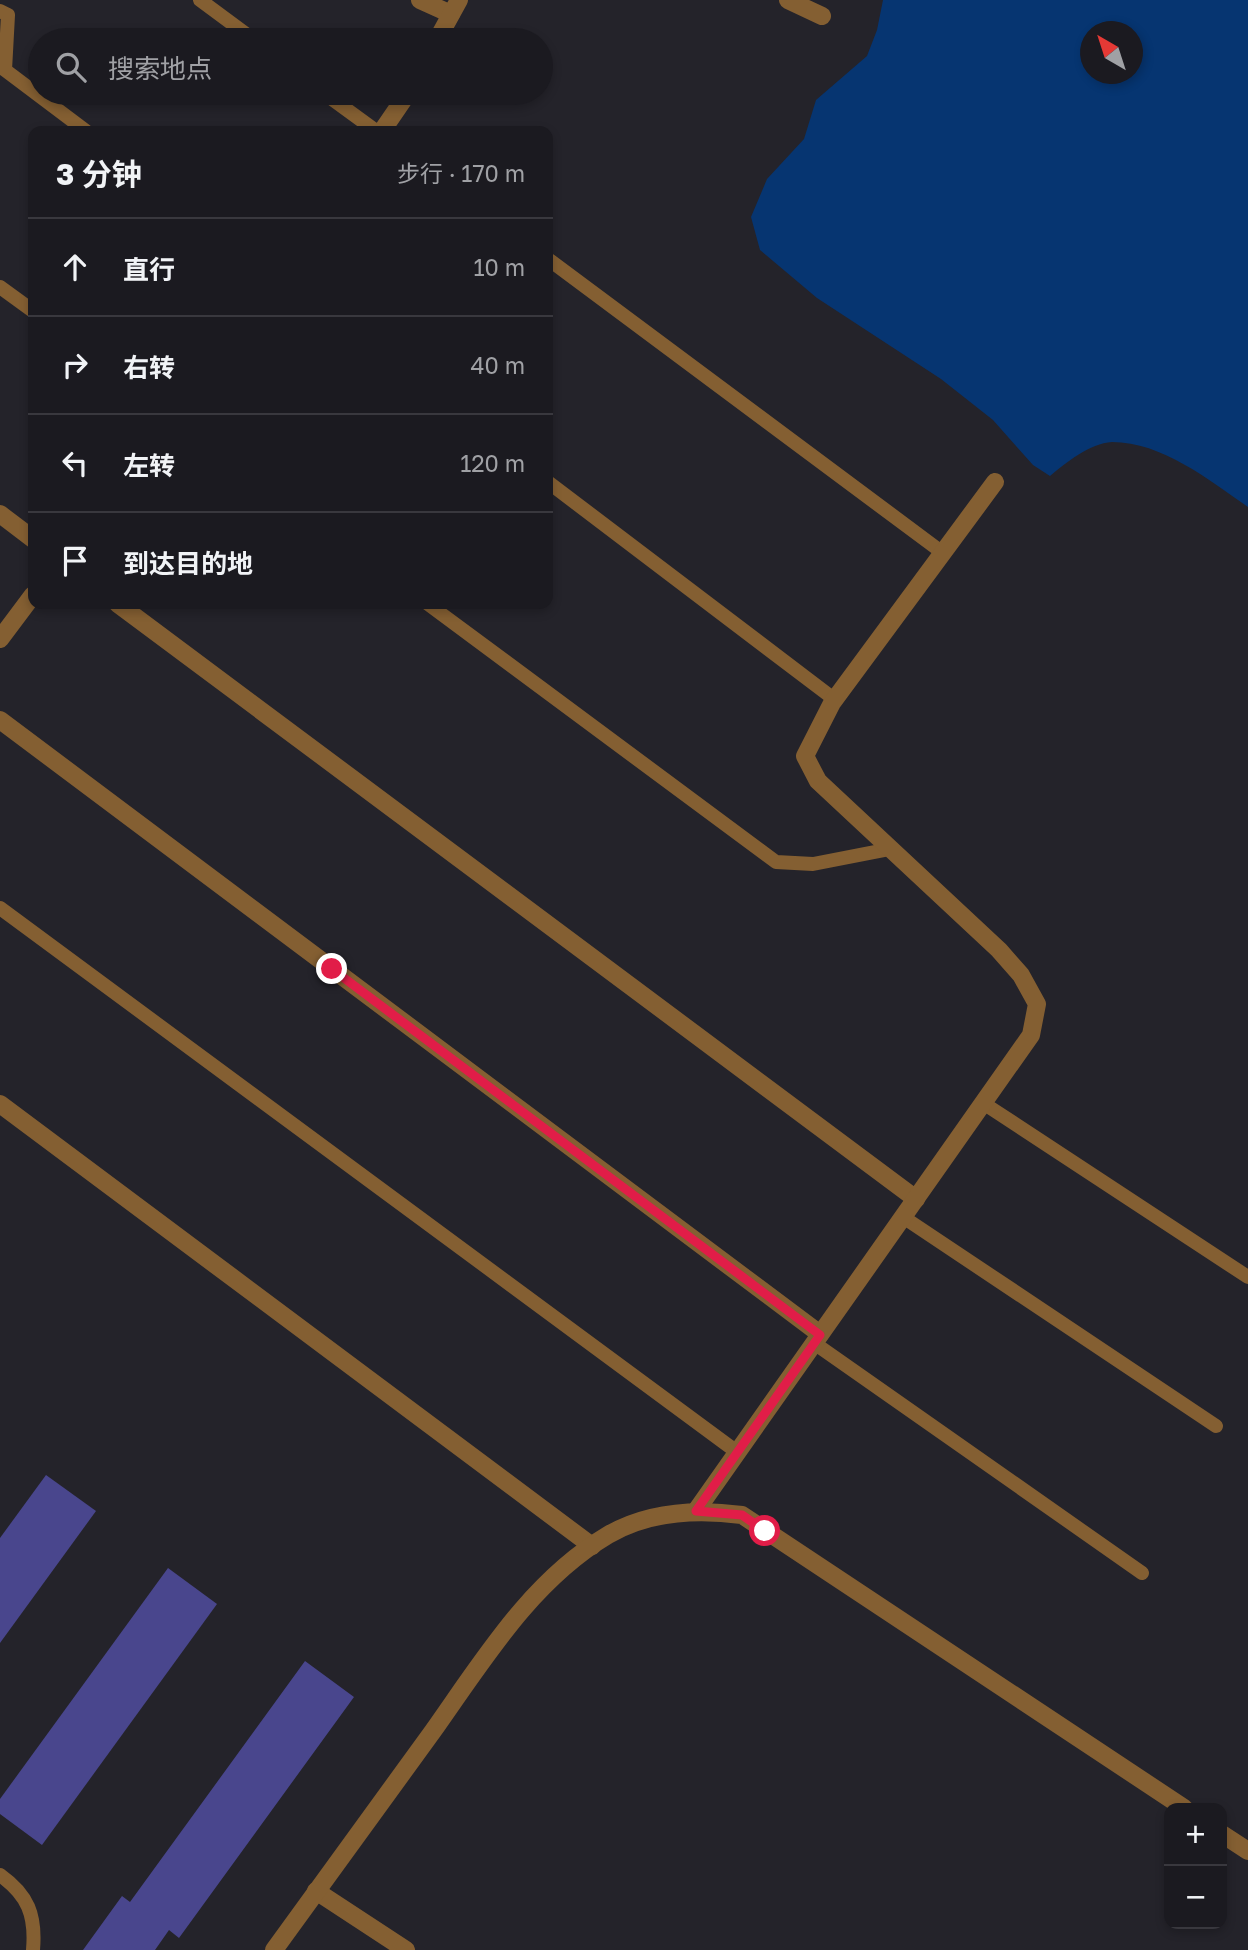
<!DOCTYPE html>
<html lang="zh">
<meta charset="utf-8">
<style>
:root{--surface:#1b1a20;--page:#28272d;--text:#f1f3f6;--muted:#a0a1a5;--line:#39383e}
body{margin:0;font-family:"Golos Text","Noto Sans SC",sans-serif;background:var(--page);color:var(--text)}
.controls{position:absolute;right:21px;bottom:21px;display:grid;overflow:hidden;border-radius:14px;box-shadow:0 4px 10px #0003}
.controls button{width:63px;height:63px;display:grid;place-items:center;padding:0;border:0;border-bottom:2px solid var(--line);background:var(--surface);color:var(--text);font:35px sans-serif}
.compass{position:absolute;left:1080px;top:21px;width:63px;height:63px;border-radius:50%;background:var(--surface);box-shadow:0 4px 10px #0003;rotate:321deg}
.stop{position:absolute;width:21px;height:21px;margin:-16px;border:5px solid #e11d48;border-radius:50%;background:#fff}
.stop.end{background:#e11d48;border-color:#fff;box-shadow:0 2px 7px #0008}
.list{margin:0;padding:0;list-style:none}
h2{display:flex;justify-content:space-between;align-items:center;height:91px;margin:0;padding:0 28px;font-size:30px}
h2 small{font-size:23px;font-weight:400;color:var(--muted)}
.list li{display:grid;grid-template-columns:46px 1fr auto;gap:21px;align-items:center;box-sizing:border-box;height:98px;padding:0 28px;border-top:2px solid var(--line)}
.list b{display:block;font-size:26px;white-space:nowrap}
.list em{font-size:23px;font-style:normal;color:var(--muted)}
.icon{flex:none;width:38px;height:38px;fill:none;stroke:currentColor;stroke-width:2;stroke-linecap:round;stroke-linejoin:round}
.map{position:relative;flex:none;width:1248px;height:1950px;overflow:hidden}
.search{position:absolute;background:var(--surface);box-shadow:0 4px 10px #0003;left:28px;top:28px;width:525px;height:77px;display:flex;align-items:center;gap:18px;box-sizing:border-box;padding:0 24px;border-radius:38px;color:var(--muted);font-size:26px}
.panel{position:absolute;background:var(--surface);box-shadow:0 4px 10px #0003;left:28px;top:126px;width:525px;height:483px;border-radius:14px}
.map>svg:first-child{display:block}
</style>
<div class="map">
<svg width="1248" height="1950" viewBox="0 0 1248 1950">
<rect width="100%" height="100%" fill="#24232a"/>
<path fill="#063571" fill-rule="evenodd" d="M883,0H1248V507C1209,480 1162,442 1112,442C1090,443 1066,463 1050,476L1033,465L993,420L941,379L817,298L760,250L751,217L767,179L804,139L816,100L867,56L877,30ZM1090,32H1132V74H1090Z"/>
<g fill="#49468d">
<polygon points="46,1475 96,1511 0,1643 0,1538"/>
<polygon points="168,1568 217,1604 42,1845 0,1814 0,1799"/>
<polygon points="305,1661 354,1697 179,1938 169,1930 155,1950 83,1950 122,1896 130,1902"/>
</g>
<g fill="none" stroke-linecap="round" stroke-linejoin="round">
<g stroke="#845f32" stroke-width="14">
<polyline points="200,0 254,40"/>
<polyline points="0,11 8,15 5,70 86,131"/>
<polyline points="324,93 376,131"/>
<polyline points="548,259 943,553"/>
<polyline points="0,287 33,311"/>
<polyline points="548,482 834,699"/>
<polyline points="428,604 776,862 813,864 890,849"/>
<polyline points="0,908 737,1452"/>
<polyline points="983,1103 1248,1277"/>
<polyline points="903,1217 1216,1426"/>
<polyline points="814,1343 1142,1573"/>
<path d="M0,1875C28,1895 36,1915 33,1950"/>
</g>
<g stroke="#845f32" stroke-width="18">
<polyline points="420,0 451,14"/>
<polyline points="788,0 822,16"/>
<polyline points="437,40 459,0"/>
<polyline points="382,131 408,93"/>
<polyline points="0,514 33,539"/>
<polyline points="118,604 916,1199"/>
<polyline points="0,639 33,595"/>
<polyline points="0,720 820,1334"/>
<polyline points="0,1104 592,1546"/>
<polyline points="696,1511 1031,1035 1037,1004 1021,975 999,950 818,781 805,756 832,703 995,482"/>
<polyline points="1222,1834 1248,1851"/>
<polyline points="316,1891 406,1950"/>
<path d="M274,1950C327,1877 380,1804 433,1731C484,1659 531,1581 608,1535C649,1511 697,1509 742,1515L1184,1808"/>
</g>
</g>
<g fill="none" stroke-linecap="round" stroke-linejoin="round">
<polyline stroke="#e11d48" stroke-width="9" points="332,969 820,1335 696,1511 742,1515 765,1531"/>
</g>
</svg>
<div class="controls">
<button>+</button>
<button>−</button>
</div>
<svg class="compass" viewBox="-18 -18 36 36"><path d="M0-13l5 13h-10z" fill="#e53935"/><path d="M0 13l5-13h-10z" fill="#a0a1a5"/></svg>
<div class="stop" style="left:765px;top:1531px"></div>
<div class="stop end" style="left:332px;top:969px"></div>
<div class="search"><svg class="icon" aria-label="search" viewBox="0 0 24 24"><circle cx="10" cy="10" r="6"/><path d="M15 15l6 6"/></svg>搜索地点</div>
<section class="panel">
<h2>3 分钟<small>步行 · 170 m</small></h2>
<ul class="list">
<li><svg class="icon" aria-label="ahead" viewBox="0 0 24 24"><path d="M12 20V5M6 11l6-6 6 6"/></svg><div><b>直行</b></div><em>10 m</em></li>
<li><svg class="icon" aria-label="right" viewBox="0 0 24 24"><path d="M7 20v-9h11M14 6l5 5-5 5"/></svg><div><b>右转</b></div><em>40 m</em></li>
<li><svg class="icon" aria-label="left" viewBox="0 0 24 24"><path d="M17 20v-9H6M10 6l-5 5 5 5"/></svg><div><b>左转</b></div><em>120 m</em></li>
<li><svg class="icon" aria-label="arrive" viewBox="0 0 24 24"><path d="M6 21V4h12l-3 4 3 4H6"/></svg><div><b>到达目的地</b></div></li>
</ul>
</section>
</div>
